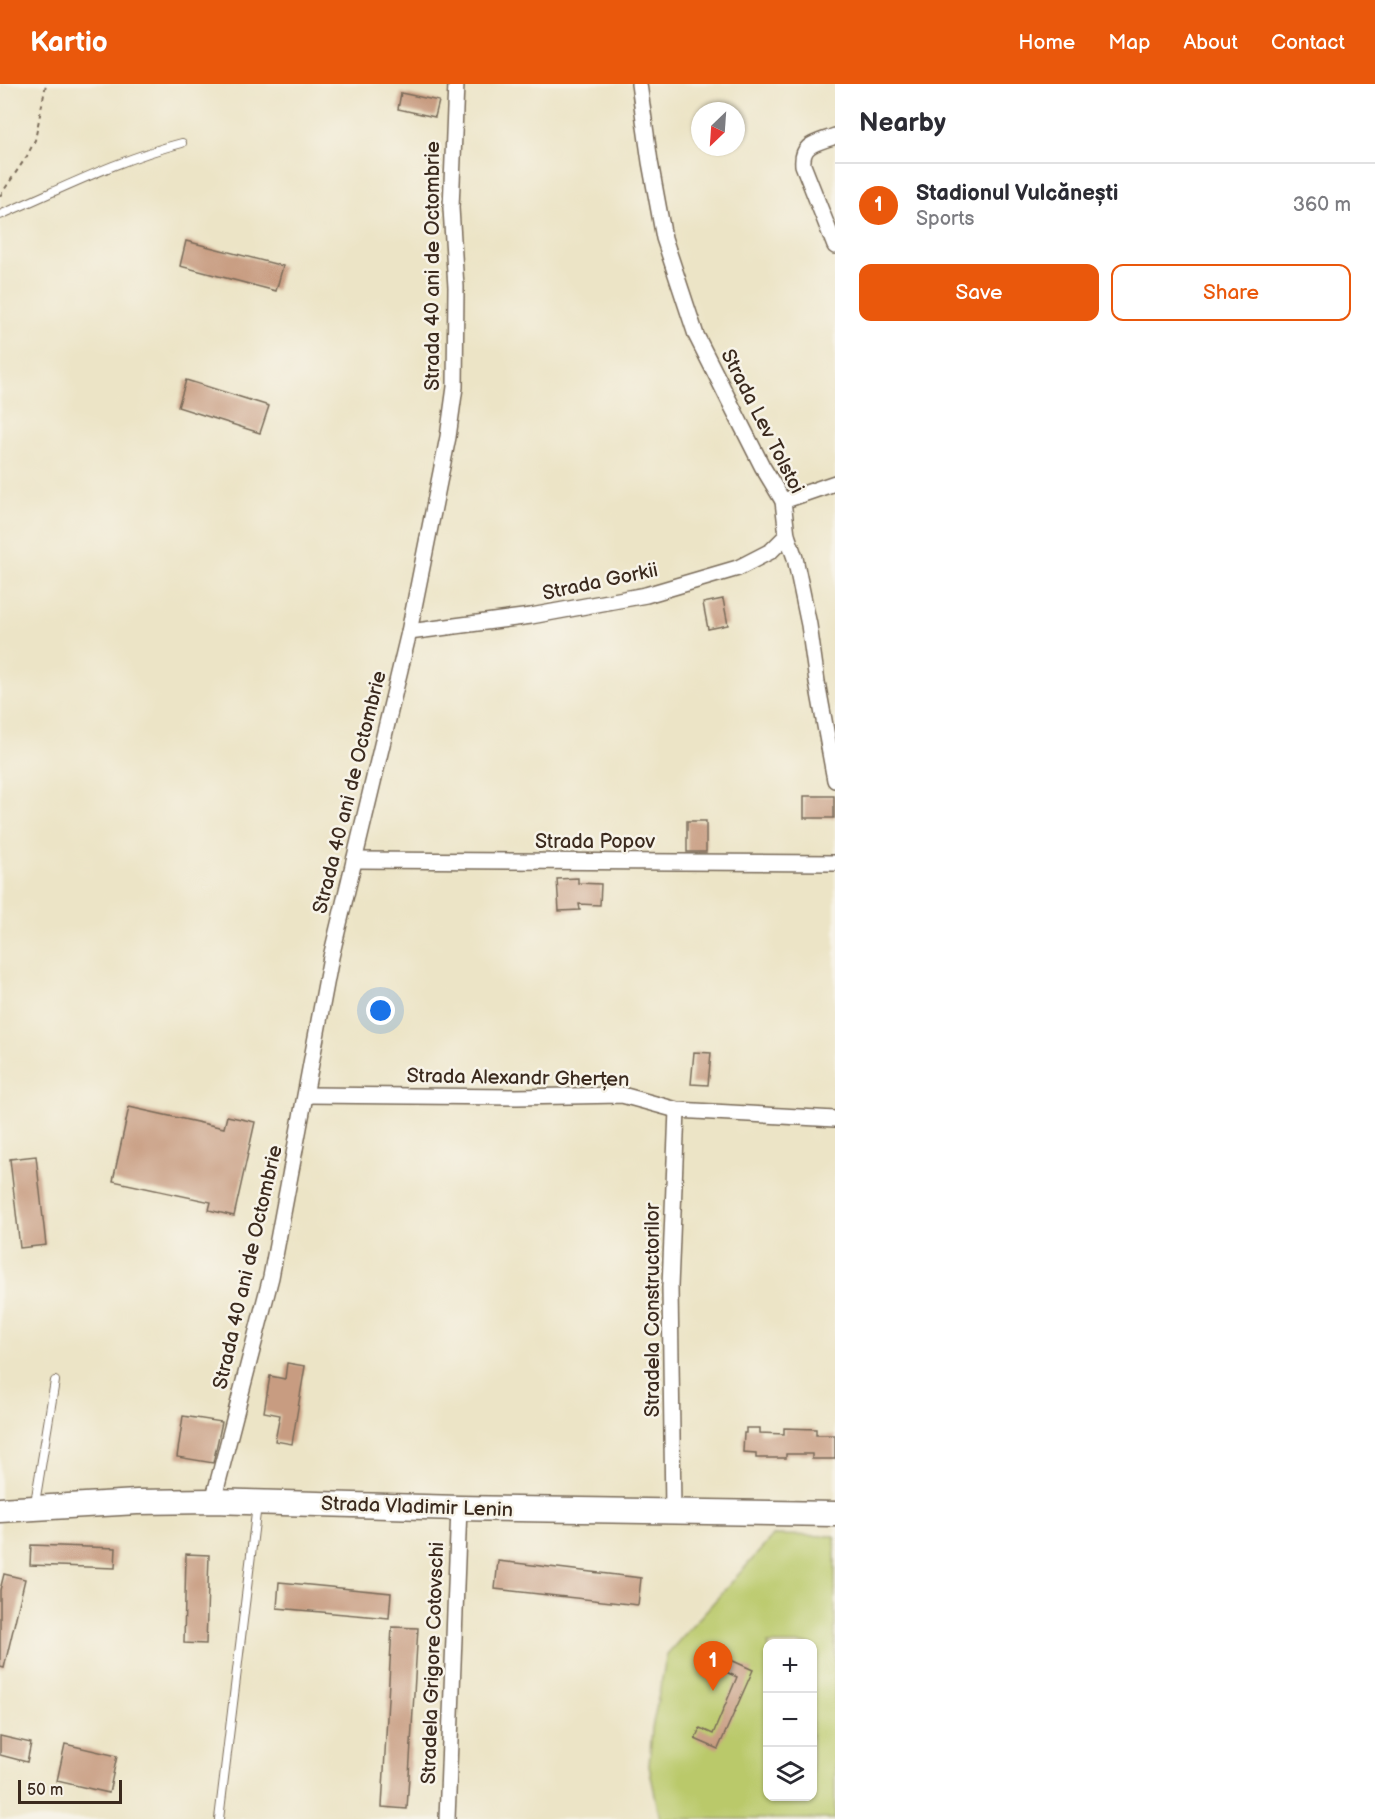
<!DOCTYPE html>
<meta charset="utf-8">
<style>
:root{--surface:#fff;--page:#f2f2f3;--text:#2b2b33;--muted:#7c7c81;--line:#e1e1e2;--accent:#ea580c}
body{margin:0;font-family:"Balsamiq Sans",sans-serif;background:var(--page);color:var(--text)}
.controls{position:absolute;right:18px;bottom:18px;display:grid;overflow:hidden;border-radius:12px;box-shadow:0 2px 4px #0004}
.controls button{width:54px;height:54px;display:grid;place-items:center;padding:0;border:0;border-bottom:2px solid var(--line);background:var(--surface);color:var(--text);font:30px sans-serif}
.compass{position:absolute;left:691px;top:18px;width:54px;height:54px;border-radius:50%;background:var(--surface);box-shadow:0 2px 4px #0004;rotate:205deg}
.scale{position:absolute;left:18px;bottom:15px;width:104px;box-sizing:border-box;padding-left:6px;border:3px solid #3b2a1e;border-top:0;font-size:16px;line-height:21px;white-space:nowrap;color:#3b2a1e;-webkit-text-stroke:4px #f7f3e8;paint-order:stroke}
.you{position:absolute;left:381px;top:927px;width:21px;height:21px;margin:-15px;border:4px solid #fff;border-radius:50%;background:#1a73e8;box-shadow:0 0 0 9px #1a73e833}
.badge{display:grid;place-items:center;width:39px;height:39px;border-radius:50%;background:var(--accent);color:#fff;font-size:20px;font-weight:700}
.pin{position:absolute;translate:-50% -50px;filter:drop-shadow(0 2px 3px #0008)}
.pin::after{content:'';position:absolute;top:32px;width:21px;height:18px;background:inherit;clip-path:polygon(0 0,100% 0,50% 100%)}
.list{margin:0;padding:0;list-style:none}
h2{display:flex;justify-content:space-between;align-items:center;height:78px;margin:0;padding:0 24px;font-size:26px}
h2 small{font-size:20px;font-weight:400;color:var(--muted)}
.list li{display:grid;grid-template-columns:39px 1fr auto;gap:18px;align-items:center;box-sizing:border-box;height:84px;padding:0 24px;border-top:2px solid var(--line)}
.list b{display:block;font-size:22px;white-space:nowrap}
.list p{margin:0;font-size:20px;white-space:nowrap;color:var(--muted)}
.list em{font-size:20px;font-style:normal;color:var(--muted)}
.actions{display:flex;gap:12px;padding:18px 24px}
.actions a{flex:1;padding:14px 0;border:2px solid var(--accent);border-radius:12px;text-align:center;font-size:21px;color:var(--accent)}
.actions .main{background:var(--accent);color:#fff}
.icon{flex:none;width:33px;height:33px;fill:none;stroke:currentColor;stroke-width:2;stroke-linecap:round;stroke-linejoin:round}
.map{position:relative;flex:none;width:835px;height:1735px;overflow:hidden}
header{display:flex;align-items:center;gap:36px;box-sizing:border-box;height:84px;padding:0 30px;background:var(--accent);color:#fff}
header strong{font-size:28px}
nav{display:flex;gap:33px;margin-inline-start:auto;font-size:21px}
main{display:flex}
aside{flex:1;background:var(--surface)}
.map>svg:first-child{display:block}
</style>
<header>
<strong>Kartio</strong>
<nav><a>Home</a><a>Map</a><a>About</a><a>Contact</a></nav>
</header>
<main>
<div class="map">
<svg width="835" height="1735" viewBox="0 0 835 1735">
<rect width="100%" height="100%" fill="#f7f3e8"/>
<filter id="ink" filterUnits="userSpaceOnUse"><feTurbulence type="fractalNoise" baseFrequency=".0167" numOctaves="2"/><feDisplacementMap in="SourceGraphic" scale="12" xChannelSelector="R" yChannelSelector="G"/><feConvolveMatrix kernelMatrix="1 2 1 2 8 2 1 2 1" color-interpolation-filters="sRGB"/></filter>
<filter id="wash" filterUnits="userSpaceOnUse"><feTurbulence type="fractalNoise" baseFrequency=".008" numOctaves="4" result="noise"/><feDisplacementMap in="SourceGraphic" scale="24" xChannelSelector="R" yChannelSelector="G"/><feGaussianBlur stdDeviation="1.35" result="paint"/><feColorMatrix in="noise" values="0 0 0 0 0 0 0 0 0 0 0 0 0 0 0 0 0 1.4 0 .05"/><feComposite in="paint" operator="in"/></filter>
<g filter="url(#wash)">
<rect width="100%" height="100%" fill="#ece4c6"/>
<path fill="#bac96b" stroke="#7a7a44" stroke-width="1.5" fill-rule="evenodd" d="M774,1451L835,1452V1735H660L649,1682L652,1644L667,1570ZM768,1560H812V1712H768Z"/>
<g id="blocks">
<g fill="#c89c81">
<polygon points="401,9 439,17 435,33 398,25"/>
<polygon points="186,157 283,182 276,207 180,182"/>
<polygon points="186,296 269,322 260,349 178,323"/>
<polygon points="723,515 728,541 708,545 703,519"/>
<rect x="804" y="712" width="30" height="22"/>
<rect x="687" y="737" width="19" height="31"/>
<polygon points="578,794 578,799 601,800 600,821 579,820 580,826 559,827 557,795"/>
<polygon points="694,968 711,969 708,1001 691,1000"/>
<polygon points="129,1023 224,1044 227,1032 255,1038 234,1132 209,1126 211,1118 113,1097"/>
<polygon points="36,1072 46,1161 20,1164 10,1075"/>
<polygon points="287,1279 305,1282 292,1360 275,1357 280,1331 264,1328 270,1292 285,1295"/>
<polygon points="183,1332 222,1338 213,1379 177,1373"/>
<polygon points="746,1344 760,1344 760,1349 784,1350 784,1344 816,1345 816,1351 835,1351 835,1375 812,1375 812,1370 786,1370 786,1374 756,1374 756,1369 743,1368 744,1349 746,1349"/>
<polygon points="31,1461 116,1464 115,1484 30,1481"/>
<polygon points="186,1470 209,1471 206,1560 184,1559"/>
<polygon points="498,1477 641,1494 638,1521 495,1505"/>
<polygon points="4,1490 25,1495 4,1584 0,1583 0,1506"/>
<polygon points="279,1498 391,1509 389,1534 277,1524"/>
<polygon points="392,1543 418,1544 407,1725 382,1723"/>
<polygon points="731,1576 753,1586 718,1665 695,1655 700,1644 713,1650 737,1593 726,1588"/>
<polygon points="0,1652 31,1659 27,1678 0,1671"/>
<polygon points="65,1660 117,1672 109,1709 57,1697"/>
</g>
</g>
</g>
<g filter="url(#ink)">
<use href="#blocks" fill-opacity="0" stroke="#796b59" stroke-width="1.5"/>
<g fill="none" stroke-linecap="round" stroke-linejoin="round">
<g stroke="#796b59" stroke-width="10">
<g id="lane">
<path d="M0,131C59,106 119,75 182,59"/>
<polyline points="35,1419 55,1297"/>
<polyline points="219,1735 257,1421"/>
</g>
</g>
<g stroke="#796b59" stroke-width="18">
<g id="street">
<polyline points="639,0 650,78 664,154 696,251 762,382 783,417 787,451 795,474 809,541 817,598 835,696"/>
<path d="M835,52C818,59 801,59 803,81L835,162"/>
<polyline points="783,417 835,399"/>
<polyline points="409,548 531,532 646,511 738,484 771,467 787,451"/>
<polyline points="354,776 835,779"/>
<polyline points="306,1011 516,1013 622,1011 677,1026 835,1035"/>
<polyline points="213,1417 271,1193 331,873 409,548 448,353 455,303 456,203 451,124 456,0"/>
<polyline points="673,1427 670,1203 677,1026"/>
<polyline points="447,1735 459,1424"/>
</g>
</g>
<g stroke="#796b59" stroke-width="27">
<polyline id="primary" points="0,1426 137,1418 213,1417 459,1424 835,1430"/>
</g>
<polyline stroke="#796b59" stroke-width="2" stroke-dasharray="4.5 4.5" stroke-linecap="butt" points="0,112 27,72 35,56 46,0"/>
<use href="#lane" stroke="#fff" stroke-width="8"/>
<use href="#street" stroke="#fff" stroke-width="15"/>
<use href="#primary" stroke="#fff" stroke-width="24"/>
</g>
</g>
<g text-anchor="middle" stroke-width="5" stroke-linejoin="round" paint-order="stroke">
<g font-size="20" fill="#3b2a1e" stroke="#f7f3e8">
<text transform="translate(432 182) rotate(-90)" y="7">Strada 40 ani de Octombrie</text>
<text transform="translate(763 337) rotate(63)" y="7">Strada Lev Tolstoi</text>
<text transform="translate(600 497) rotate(-12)" y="7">Strada Gorkii</text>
<text transform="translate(349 708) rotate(-76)" y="7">Strada 40 ani de Octombrie</text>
<text x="595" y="764">Strada Popov</text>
<text transform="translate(518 993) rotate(1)" y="7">Strada Alexandr Gherțen</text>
<text transform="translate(247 1183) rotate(-77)" y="7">Strada 40 ani de Octombrie</text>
<text transform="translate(652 1226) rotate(-90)" y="7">Stradela Constructorilor</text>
<text transform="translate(417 1422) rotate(2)" y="7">Strada Vladimir Lenin</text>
<text transform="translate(432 1579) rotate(-88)" y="7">Stradela Grigore Cotovschi</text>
</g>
</g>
</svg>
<div class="controls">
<button>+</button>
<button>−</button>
<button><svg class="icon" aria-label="layers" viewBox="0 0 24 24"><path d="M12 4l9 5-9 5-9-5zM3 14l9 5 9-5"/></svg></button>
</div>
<svg class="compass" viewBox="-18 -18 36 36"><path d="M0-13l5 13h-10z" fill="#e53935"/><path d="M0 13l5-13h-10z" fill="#7c7c81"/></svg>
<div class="scale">50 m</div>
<div class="you"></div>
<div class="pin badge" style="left:713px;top:1607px">1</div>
</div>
<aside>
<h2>Nearby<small></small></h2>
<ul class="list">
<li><span class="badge">1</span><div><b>Stadionul Vulcănești</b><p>Sports</p></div><em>360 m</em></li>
</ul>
<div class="actions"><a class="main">Save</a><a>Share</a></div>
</aside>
</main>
